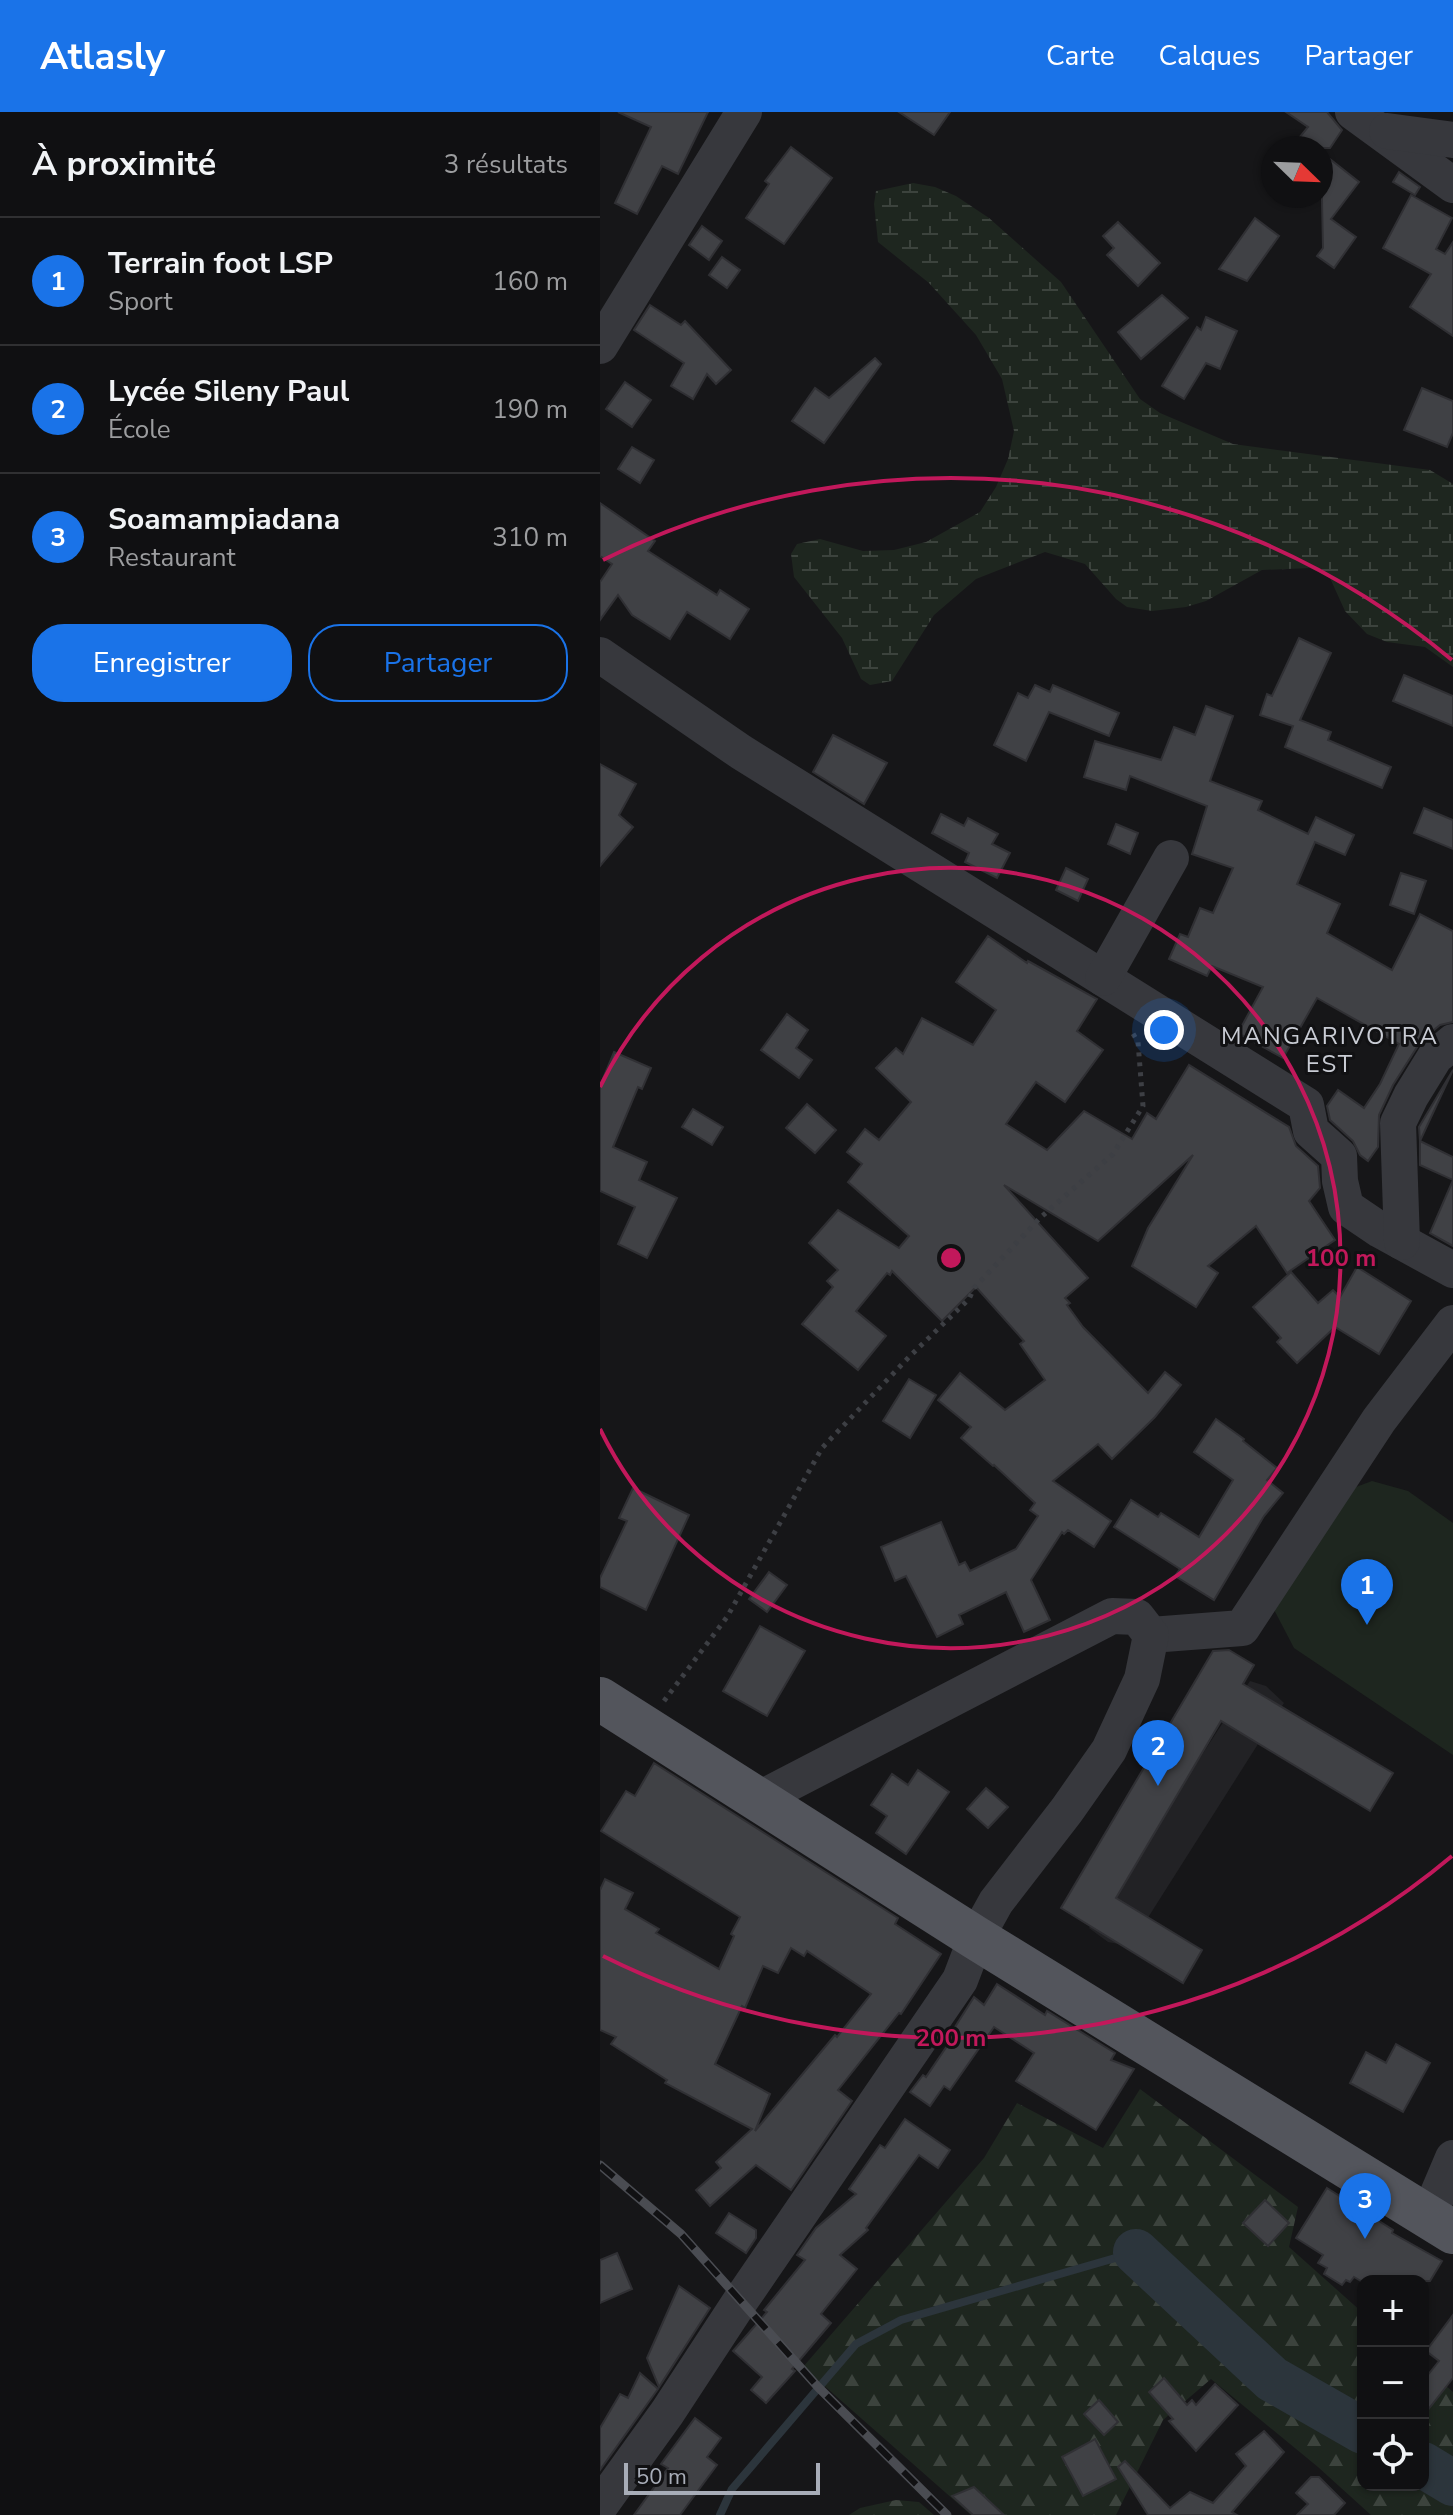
<!DOCTYPE html>
<html lang="fr">
<meta charset="utf-8">
<style>
:root{--surface:#101012;--page:#19191b;--text:#f1f3f6;--muted:#9c9d9f;--line:#303032;--accent:#1a73e8}
body{margin:0;font-family:"Nunito Sans",sans-serif;background:var(--page);color:var(--text)}
.controls{position:absolute;right:24px;bottom:24px;display:grid;overflow:hidden;border-radius:16px;box-shadow:0 2px 6px #0004}
.controls button{width:72px;height:72px;display:grid;place-items:center;padding:0;border:0;border-bottom:2px solid var(--line);background:var(--surface);color:var(--text);font:40px sans-serif}
.compass{position:absolute;left:661px;top:24px;width:72px;height:72px;border-radius:50%;background:var(--surface);box-shadow:0 2px 6px #0004;rotate:113deg}
.scale{position:absolute;left:24px;bottom:20px;width:196px;box-sizing:border-box;padding-left:8px;border:4px solid #a8adb8;border-top:0;font-size:22px;line-height:28px;white-space:nowrap;color:#a8adb8;-webkit-text-stroke:6px #111113;paint-order:stroke}
.you{position:absolute;left:564px;top:918px;width:28px;height:28px;margin:-20px;border:6px solid #fff;border-radius:50%;background:#1a73e8;box-shadow:0 0 0 12px #1a73e833}
.badge{display:grid;place-items:center;width:52px;height:52px;border-radius:50%;background:var(--accent);color:#fff;font-size:26px;font-weight:700}
.pin{position:absolute;translate:-50% -66px;filter:drop-shadow(0 2px 4px #0008)}
.pin::after{content:'';position:absolute;top:42px;width:28px;height:24px;background:inherit;clip-path:polygon(0 0,100% 0,50% 100%)}
.list{margin:0;padding:0;list-style:none}
h2{display:flex;justify-content:space-between;align-items:center;height:104px;margin:0;padding:0 32px;font-size:34px}
h2 small{font-size:26px;font-weight:400;color:var(--muted)}
.list li{display:grid;grid-template-columns:52px 1fr auto;gap:24px;align-items:center;box-sizing:border-box;height:128px;padding:0 32px;border-top:2px solid var(--line)}
.list b{display:block;font-size:30px;white-space:nowrap}
.list p{margin:0;font-size:26px;white-space:nowrap;color:var(--muted)}
.list em{font-size:26px;font-style:normal;color:var(--muted)}
.actions{display:flex;gap:16px;padding:24px 32px}
.actions a{flex:1;padding:18px 0;border:2px solid var(--accent);border-radius:32px;text-align:center;font-size:28px;color:var(--accent)}
.actions .main{background:var(--accent);color:#fff}
.icon{flex:none;width:44px;height:44px;fill:none;stroke:currentColor;stroke-width:2;stroke-linecap:round;stroke-linejoin:round}
.map{position:relative;flex:none;width:853px;height:2403px;overflow:hidden}
header{display:flex;align-items:center;gap:48px;box-sizing:border-box;height:112px;padding:0 40px;background:var(--accent);color:#fff}
header strong{font-size:38px}
nav{display:flex;gap:44px;margin-inline-start:auto;font-size:28px}
main{display:flex}
aside{flex:1;background:var(--surface)}
.map>svg:first-child{display:block}
</style>
<header>
<strong>Atlasly</strong>
<nav><a>Carte</a><a>Calques</a><a>Partager</a></nav>
</header>
<main>
<aside>
<h2>À proximité<small>3 résultats</small></h2>
<ul class="list">
<li><span class="badge">1</span><div><b>Terrain foot LSP</b><p>Sport</p></div><em>160 m</em></li>
<li><span class="badge">2</span><div><b>Lycée Sileny Paul</b><p>École</p></div><em>190 m</em></li>
<li><span class="badge">3</span><div><b>Soamampiadana</b><p>Restaurant</p></div><em>310 m</em></li>
</ul>
<div class="actions"><a class="main">Enregistrer</a><a>Partager</a></div>
</aside>
<div class="map">
<svg width="853" height="2403" viewBox="0 0 853 2403">
<defs>
<pattern id="forest-firs" width="22" height="20" patternUnits="userSpaceOnUse" patternTransform="scale(2)"><rect width="22" height="20" fill="#1e261f"/><path d="M5 1l3.5 6h-7zM16 11l3.5 6h-7z" fill="#3c433d"/></pattern>
<pattern id="wetland-marsh" width="20" height="14" patternUnits="userSpaceOnUse" patternTransform="scale(2)"><rect width="20" height="14" fill="#1e261f"/><path d="M1 5h8M5 5V1M11 12h8M15 12V8" fill="none" stroke="#3c433d"/></pattern>
</defs>
<rect width="100%" height="100%" fill="#161618"/>
<polygon fill="#222225" points="650,1569 666,1574 684,1591 530,1834 508,1830 489,1816"/>
<g fill="url(#forest-firs)">
<polygon points="540,1977 698,2095 689,2135 763,2201 763,2373 823,2373 823,2254 853,2280 853,2403 771,2403 718,2355 611,2267 563,2308 516,2403 371,2403 203,2255 384,2046 417,1991 503,2036"/>
<polygon points="296,2388 319,2390 334,2403 249,2403 260,2396"/>
</g>
<polygon fill="url(#wetland-marsh)" points="313,71 335,75 356,84 389,106 461,170 540,287 560,301 633,332 830,358 853,372 853,555 825,535 787,530 767,522 745,499 730,466 710,456 662,458 606,489 586,495 552,499 527,495 516,487 485,452 445,440 376,467 334,503 292,569 270,573 261,567 242,526 194,465 191,442 197,432 220,427 263,439 294,438 326,430 380,400 396,375 408,347 414,319 402,267 376,223 329,171 278,130 274,92 276,79"/>
<polygon fill="#1e261f" points="772,1369 808,1379 853,1411 853,1643 694,1536 670,1490 729,1385"/>
<g fill="none" stroke-linecap="round" stroke-linejoin="round">
<polyline stroke="#2c353c" stroke-width="8" points="120,2403 132,2377 256,2232 301,2208 536,2140"/>
<g stroke="#2c353c" stroke-width="46">
<polyline points="536,2140 672,2267 763,2319"/>
<polyline points="823,2353 853,2371"/>
</g>
</g>
<g fill="#404145" stroke="#303034" stroke-width="2" fill-rule="evenodd">
<polygon points="18,0 108,0 78,62 62,54 37,102 15,91 51,15"/>
<polygon points="299,0 350,0 334,23"/>
<polygon points="686,0 727,0 742,18 730,36 691,36 708,15"/>
<polygon points="191,35 232,66 184,132 146,106 169,72 165,69"/>
<polygon points="721,40 759,70 731,107 756,125 734,156 717,144 723,136"/>
<polygon points="799,60 820,75 815,83 793,70"/>
<polygon points="811,83 852,106 836,137 845,142 853,130 853,224 810,195 831,162 783,136"/>
<polygon points="655,106 679,124 647,169 619,157"/>
<polygon points="518,110 560,151 538,174 507,143 514,136 503,124"/>
<polygon points="102,114 122,129 109,148 89,133"/>
<polygon points="122,145 140,158 127,176 109,163"/>
<polygon points="562,183 588,206 541,247 518,220"/>
<polygon points="50,193 81,213 85,209 131,258 116,272 107,262 93,287 71,274 84,251 34,218"/>
<polygon points="606,205 637,219 620,257 606,251 584,287 562,274 597,215 601,218"/>
<polygon points="275,246 281,252 224,331 192,309 215,276 229,286"/>
<polygon points="25,270 51,288 32,315 6,297"/>
<polygon points="822,276 853,289 853,321 847,335 804,318"/>
<polygon points="32,335 54,348 40,371 18,357"/>
<polygon points="0,391 55,429 48,439 117,483 120,478 149,497 130,527 87,500 70,527 32,503 18,483 0,508 0,470 12,452 0,444"/>
<polygon points="699,526 731,541 700,608 731,620 728,628 791,655 782,676 685,635 693,614 660,603 667,582 672,584"/>
<polygon points="804,563 853,584 853,614 793,589"/>
<polygon points="435,573 450,580 453,573 519,601 509,624 449,600 426,649 394,633 418,581 428,586"/>
<polygon points="606,594 633,604 610,669 662,689 658,698 708,722 716,705 754,723 745,743 715,730 697,772 740,792 727,821 792,858 820,802 853,819 853,910 840,913 821,929 793,973 779,1003 778,1035 768,1049 760,1043 753,1029 730,1008 727,994 738,978 764,996 780,972 799,932 717,886 683,946 638,921 663,875 612,854 607,864 569,847 580,822 588,825 600,796 613,801 633,756 592,742 607,694 530,664 526,678 484,665 495,629 561,648 574,615 595,623"/>
<polygon points="233,623 287,651 264,692 213,660"/>
<polygon points="0,652 36,672 19,703 33,715 0,754"/>
<polygon points="824,696 853,708 853,737 814,721"/>
<polygon points="341,702 364,714 368,706 398,722 392,732 410,741 397,766 365,750 369,741 332,721"/>
<polygon points="516,712 538,721 530,742 508,732"/>
<polygon points="466,756 488,767 478,789 456,778"/>
<polygon points="801,761 826,769 814,802 790,793"/>
<polygon points="388,824 427,851 428,849 497,887 477,919 503,938 465,990 436,970 406,1012 447,1038 484,999 532,1027 547,1001 556,1007 589,953 689,1015 696,1034 718,1054 720,1076 709,1089 735,1128 687,1161 656,1114 608,1154 618,1161 596,1195 532,1154 548,1116 593,1043 498,1129 404,1073 488,1166 465,1186 470,1191 467,1193 483,1215 548,1281 565,1260 581,1273 555,1305 512,1347 498,1332 453,1369 511,1409 494,1435 468,1418 464,1422 462,1420 431,1468 450,1508 424,1520 406,1480 359,1503 363,1512 337,1525 306,1464 295,1469 281,1435 341,1410 359,1453 365,1450 370,1459 416,1437 438,1404 430,1398 435,1391 394,1353 393,1354 361,1326 371,1315 338,1288 360,1261 405,1298 445,1268 420,1232 424,1229 376,1175 342,1209 292,1159 290,1163 287,1161 256,1199 286,1224 258,1258 202,1212 233,1175 227,1169 238,1158 209,1131 238,1098 299,1136 309,1124 248,1070 262,1052 247,1040 265,1017 279,1028 311,990 276,956 296,936 303,942 322,906 373,933 396,898 356,870"/>
<polygon points="187,902 208,918 196,936 212,948 199,966 161,938"/>
<polygon points="14,940 51,956 42,977 38,975 13,1035 47,1050 39,1068 77,1086 47,1146 18,1132 35,1095 0,1079 0,974"/>
<polygon points="853,958 820,1029 819,1015"/>
<polygon points="207,992 236,1018 215,1041 186,1016"/>
<polygon points="93,997 123,1015 112,1033 82,1015"/>
<polygon points="820,1029 853,1045 853,1068 820,1053"/>
<polygon points="853,1068 853,1134 830,1121"/>
<polygon points="757,1155 811,1189 779,1242 735,1215 697,1251 677,1230 681,1226 653,1195 691,1160 718,1191 733,1178 740,1185"/>
<polygon points="309,1267 336,1283 310,1326 283,1309"/>
<polygon points="616,1307 644,1327 643,1329 677,1356 667,1368 683,1381 664,1404 614,1488 575,1464 580,1457 514,1415 531,1388 558,1405 561,1401 599,1425 633,1368 594,1340"/>
<polygon points="33,1376 89,1403 46,1498 0,1475 0,1466 27,1409 19,1406"/>
<polygon points="169,1460 187,1473 167,1500 149,1487"/>
<polygon points="160,1514 205,1539 167,1604 123,1579"/>
<polygon points="629,1538 654,1553 643,1572 793,1661 770,1699 621,1609 516,1786 602,1838 583,1871 461,1796 613,1539"/>
<path d="M54,1651L298,1806L295,1812L341,1842L301,1902L299,1901L238,1978L252,1989L191,2078L156,2053L110,2094L96,2078L121,2056L116,2050L152,2017L65,1971L67,1968L11,1932L16,1925L0,1918V1778L5,1767L33,1781L25,1797L59,1817L56,1821L119,1857L134,1824L131,1822L140,1805L1,1719L26,1679L35,1684ZM191,1836L204,1844L207,1839L271,1882L237,1925L235,1923L155,2019L170,1982L115,1952L142,1894L145,1896L163,1854L178,1861Z"/>
<polygon points="318,1658 349,1680 306,1742 276,1721 287,1704 271,1693 292,1662 308,1673"/>
<polygon points="386,1676 408,1695 388,1716 367,1697"/>
<polygon points="397,1872 445,1903 447,1899 515,1941 511,1948 534,1957 496,2018 416,1969 434,1941 394,1915 350,1978 344,1974 330,1994 310,1980 323,1963 326,1965 351,1928 348,1926 374,1885 384,1893"/>
<polygon points="796,1932 830,1951 803,2000 750,1971 766,1940 786,1951"/>
<polygon points="305,2007 350,2038 338,2056 319,2043 266,2116 268,2118 240,2143 257,2157 221,2202 231,2211 192,2257 195,2259 166,2291 151,2278 162,2265 133,2239 167,2200 164,2198 205,2148 197,2143 216,2116 256,2082 249,2077 280,2033 285,2036"/>
<polygon points="727,2076 793,2118 792,2121 842,2149 830,2169 761,2169 754,2165 750,2170 746,2168 742,2173 724,2162 727,2156 718,2151 723,2143 696,2126"/>
<polygon points="665,2088 689,2111 668,2134 643,2111"/>
<polygon points="129,2101 156,2118 156,2126 146,2141 116,2121"/>
<polygon points="17,2141 32,2177 0,2191 0,2148"/>
<polygon points="79,2174 110,2196 59,2275 47,2246"/>
<polygon points="853,2203 853,2266 823,2304 823,2269 839,2249 826,2239"/>
<polygon points="40,2261 58,2277 0,2358 0,2316 20,2282 28,2286"/>
<polygon points="564,2266 587,2293 592,2288 596,2293 615,2272 638,2293 596,2339 569,2309 573,2307 549,2280"/>
<polygon points="499,2288 518,2310 504,2323 484,2302"/>
<polygon points="95,2306 121,2326 107,2345 117,2353 80,2403 34,2403 68,2356 61,2352"/>
<polygon points="664,2319 684,2340 632,2400 637,2403 548,2403 518,2355 525,2349 570,2396 590,2380 613,2391 646,2354 636,2342"/>
<polygon points="495,2327 516,2367 483,2384 462,2345"/>
<polygon points="711,2365 719,2365 745,2391 734,2403 697,2403 708,2392 696,2381"/>
<polygon points="374,2375 404,2403 373,2403 352,2384"/>
</g>
<g fill="none" stroke-linecap="round" stroke-linejoin="round">
<polyline stroke="#3d3f44" stroke-width="5" stroke-dasharray="4 6" stroke-linecap="butt" points="64,1589 127,1505 222,1336 309,1245 369,1187 374,1176 440,1106 513,1042 543,994 538,930 532,920"/>
<g stroke="#37383d" stroke-width="36">
<polyline points="753,0 853,73"/>
<polyline points="787,19 853,28"/>
<polyline points="0,234 144,0"/>
<polyline points="0,543 141,640 706,993 711,1019 739,1044 740,1069 746,1095 780,1118 853,1158"/>
<polyline points="503,866 571,746"/>
<polyline points="802,1130 798,1011 811,984 835,945 853,930"/>
<polyline points="551,1523 642,1516 779,1308 853,1211"/>
<polyline points="828,2105 853,2046"/>
<polyline points="0,2394 67,2301 141,2188 360,1868 376,1826 396,1790 467,1698 509,1638 542,1567 551,1523 537,1505 512,1504 159,1687"/>
</g>
<polyline stroke="#53555c" stroke-width="44" points="0,1587 376,1826 853,2120"/>
<g stroke="#4a4c52" stroke-width="9">
<polyline id="rail" points="0,2053 81,2122 218,2275 347,2403"/>
</g>
<use href="#rail" stroke="#111113" stroke-width="6" stroke-dasharray="18" stroke-linecap="butt"/>
</g>
<g fill="none" stroke="#c2185b" stroke-width="4">
<path d="M0 975A390 390 0 1 1 0 1317"/>
<path d="M852 1744A780 780 0 0 1 3 1844M3 448A780 780 0 0 1 852 548"/>
</g>
<g text-anchor="middle" stroke-width="6" stroke-linejoin="round" paint-order="stroke">
<g font-size="24" letter-spacing="2" fill="#c9ccd4" stroke="#111113">
<text x="730" y="932">MANGARIVOTRA<tspan x="730" dy="28">EST</tspan></text>
</g>
</g>
<circle cx="351" cy="1146" r="12" fill="#c2185b" stroke="#111113" stroke-width="4"/>
<g font-size="24" text-anchor="middle" font-weight="bold" fill="#c2185b" stroke="#111113" stroke-width="6" stroke-linejoin="round" paint-order="stroke">
<text x="741" y="1154">100 m</text>
<text x="351" y="1934">200 m</text>
</g>
</svg>
<div class="controls">
<button>+</button>
<button>−</button>
<button><svg class="icon" aria-label="locate" viewBox="0 0 24 24"><circle cx="12" cy="12" r="6"/><path d="M12 2v4M12 18v4M2 12h4M18 12h4"/></svg></button>
</div>
<svg class="compass" viewBox="-18 -18 36 36"><path d="M0-13l5 13h-10z" fill="#e53935"/><path d="M0 13l5-13h-10z" fill="#9c9d9f"/></svg>
<div class="scale">50 m</div>
<div class="you"></div>
<div class="pin badge" style="left:767px;top:1513px">1</div>
<div class="pin badge" style="left:558px;top:1674px">2</div>
<div class="pin badge" style="left:765px;top:2127px">3</div>
</div>
</main>
